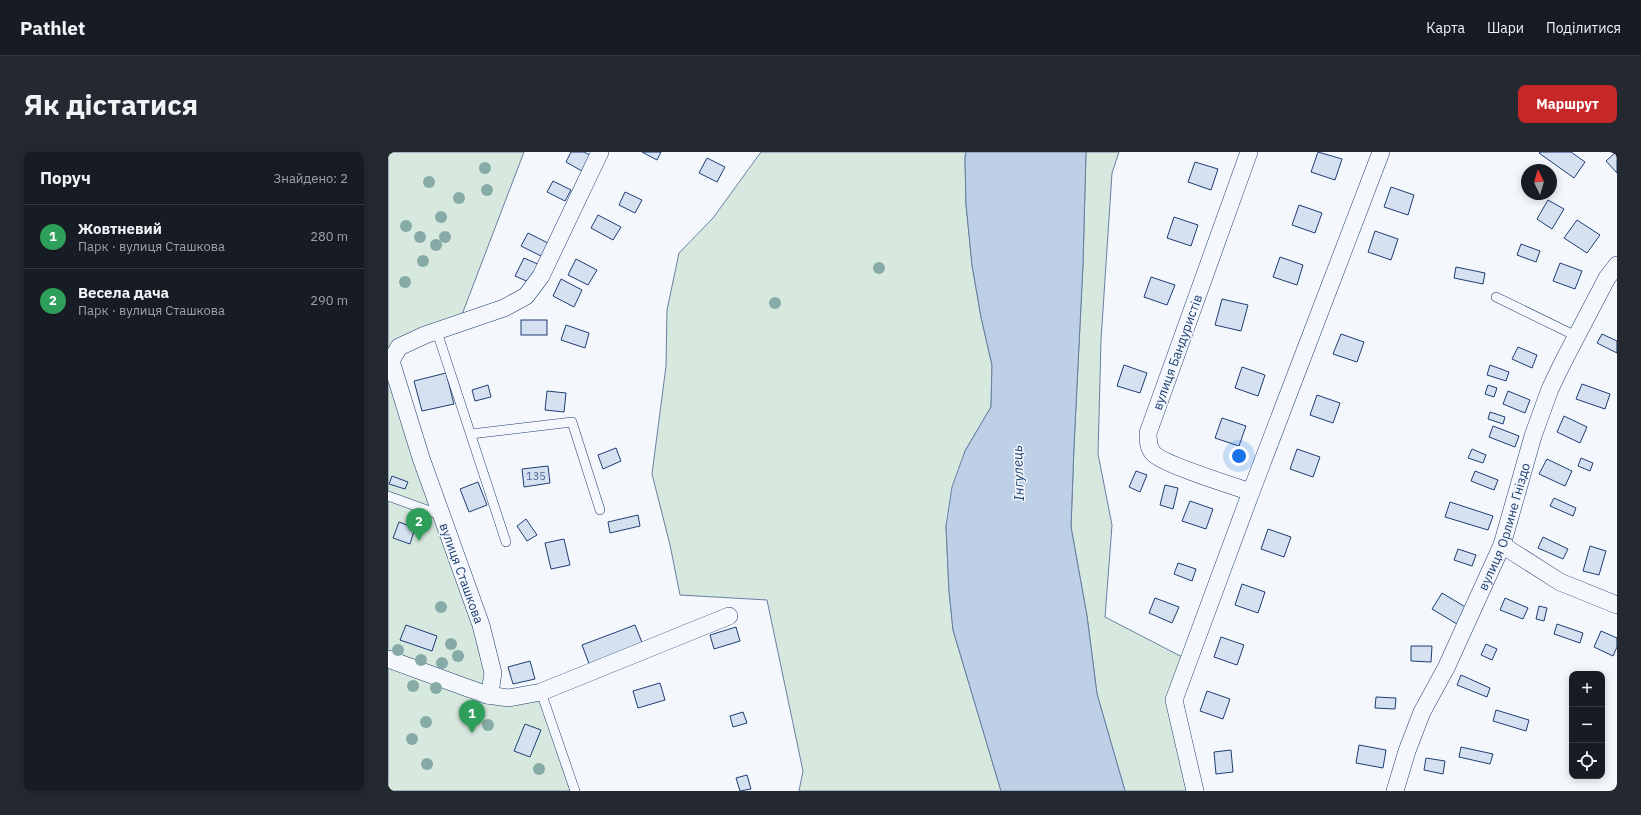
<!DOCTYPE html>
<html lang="uk">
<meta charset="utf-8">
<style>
:root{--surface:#171b24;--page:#242831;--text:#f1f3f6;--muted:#9ea1a6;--line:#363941;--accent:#c62828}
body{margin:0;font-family:"IBM Plex Sans",sans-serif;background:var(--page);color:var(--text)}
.controls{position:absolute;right:12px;bottom:12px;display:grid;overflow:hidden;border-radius:8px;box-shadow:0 2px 10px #0003}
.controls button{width:36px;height:36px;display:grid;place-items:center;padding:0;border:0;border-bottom:1px solid var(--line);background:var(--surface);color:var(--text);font:20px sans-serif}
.compass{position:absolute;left:1133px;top:12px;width:36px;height:36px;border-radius:50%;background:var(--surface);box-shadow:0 2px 10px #0003;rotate:355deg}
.you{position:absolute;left:851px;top:304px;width:14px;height:14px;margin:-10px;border:3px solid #fff;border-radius:50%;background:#1a73e8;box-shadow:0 0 0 6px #1a73e833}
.badge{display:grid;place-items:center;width:26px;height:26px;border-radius:50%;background:var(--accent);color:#fff;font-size:13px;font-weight:700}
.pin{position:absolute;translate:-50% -33px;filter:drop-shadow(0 1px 2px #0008)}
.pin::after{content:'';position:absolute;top:21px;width:14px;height:12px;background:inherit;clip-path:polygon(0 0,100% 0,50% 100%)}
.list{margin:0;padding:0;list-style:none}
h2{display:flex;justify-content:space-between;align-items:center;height:52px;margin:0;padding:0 16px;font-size:17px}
h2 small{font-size:13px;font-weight:400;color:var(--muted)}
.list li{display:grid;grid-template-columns:26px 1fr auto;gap:12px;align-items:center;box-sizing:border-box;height:64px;padding:0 16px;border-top:1px solid var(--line)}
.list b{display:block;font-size:15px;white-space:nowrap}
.list p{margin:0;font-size:13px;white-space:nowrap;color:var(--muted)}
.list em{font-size:13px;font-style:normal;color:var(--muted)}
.icon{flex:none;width:22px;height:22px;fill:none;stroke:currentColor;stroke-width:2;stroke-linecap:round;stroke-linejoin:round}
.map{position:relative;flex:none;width:1229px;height:639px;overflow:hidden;border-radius:8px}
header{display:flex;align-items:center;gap:24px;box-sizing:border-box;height:56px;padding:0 20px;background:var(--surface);border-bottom:1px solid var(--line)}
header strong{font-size:19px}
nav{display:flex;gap:22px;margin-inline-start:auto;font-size:14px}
.intro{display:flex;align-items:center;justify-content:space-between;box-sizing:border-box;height:96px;padding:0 24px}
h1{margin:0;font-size:28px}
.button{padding:10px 18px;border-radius:8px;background:var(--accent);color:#fff;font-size:14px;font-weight:700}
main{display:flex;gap:24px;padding:0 24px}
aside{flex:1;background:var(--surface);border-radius:8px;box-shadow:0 2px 10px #0003}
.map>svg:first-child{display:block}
</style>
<header>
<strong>Pathlet</strong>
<nav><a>Карта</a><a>Шари</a><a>Поділитися</a></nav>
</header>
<div class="intro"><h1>Як дістатися</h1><a class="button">Маршрут</a></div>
<main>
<aside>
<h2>Поруч<small>Знайдено: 2</small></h2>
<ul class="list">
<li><span class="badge" style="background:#2e9e5b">1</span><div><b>Жовтневий</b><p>Парк · вулиця Сташкова</p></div><em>280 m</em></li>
<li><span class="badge" style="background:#2e9e5b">2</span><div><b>Весела дача</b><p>Парк · вулиця Сташкова</p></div><em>290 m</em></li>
</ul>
</aside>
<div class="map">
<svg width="1229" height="639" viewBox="0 0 1229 639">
<rect width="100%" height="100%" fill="#f4f7fb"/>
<g fill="#d7e8df" stroke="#687fa3">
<polygon points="0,0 136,0 70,173 3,209 93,473 99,543 153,540 187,639 0,639"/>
<polygon points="373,0 578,0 577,6 578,52 584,113 593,165 604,213 603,255 577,299 558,374 561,439 565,478 613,639 411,639 415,619 379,448 292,443 282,393 264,322 278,214 279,158 291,101 325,66"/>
<polygon points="698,0 731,0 724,21 713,188 710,302 724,373 717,465 800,508 786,548 807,639 737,639 709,542 699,464 683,375 686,294 695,112"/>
</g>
<polygon fill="#bed0e5" stroke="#687fa3" points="578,0 698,0 695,112 686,294 683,375 699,464 709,542 737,639 613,639 565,478 561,439 558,374 564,335 577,299 603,255 604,213 593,165 584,113 578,52 577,6"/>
<g fill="#d5e0f0" stroke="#1d3f73">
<polygon points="183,0 196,0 202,3 194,19 178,10"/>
<polygon points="254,0 273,0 269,8"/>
<polygon points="930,0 954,7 947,28 923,20"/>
<polygon points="1152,0 1183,0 1197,10 1186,26 1151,1"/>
<polygon points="1228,0 1229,0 1229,21 1218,9"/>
<polygon points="319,6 337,15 329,30 311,21"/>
<polygon points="807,10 830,17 823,38 800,30"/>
<polygon points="165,29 183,38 177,49 159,40"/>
<polygon points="1003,35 1026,43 1020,63 996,55"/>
<polygon points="237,40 254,48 247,61 231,53"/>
<polygon points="1160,48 1176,57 1164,77 1149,67"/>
<polygon points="911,53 934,61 927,81 904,73"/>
<polygon points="210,63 233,75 225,88 203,76"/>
<polygon points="786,65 810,73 803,94 779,86"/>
<polygon points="1189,68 1212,83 1199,101 1176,86"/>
<polygon points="987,79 1010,87 1003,108 980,100"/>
<polygon points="140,81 162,92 155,105 133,94"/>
<polygon points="1133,92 1152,99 1148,110 1129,103"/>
<polygon points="892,105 915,113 909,133 885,125"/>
<polygon points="136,106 152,113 143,131 127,124"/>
<polygon points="188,107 209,118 200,133 180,123"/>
<polygon points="1172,111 1194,119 1187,137 1165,129"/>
<polygon points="1068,115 1097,121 1095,132 1066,126"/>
<polygon points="763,125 787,133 779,153 756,145"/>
<polygon points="173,127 194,138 186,155 165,144"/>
<polygon points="834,147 860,153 853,179 827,173"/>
<rect x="133" y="168" width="26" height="15"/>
<polygon points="178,173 201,181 197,196 173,188"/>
<polygon points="953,182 976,190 969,210 945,202"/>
<polygon points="1214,182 1229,189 1229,201 1209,191"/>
<polygon points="1130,195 1149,203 1144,216 1124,207"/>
<polygon points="736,213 759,221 752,241 729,234"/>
<polygon points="1102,213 1121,220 1118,229 1099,223"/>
<polygon points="854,215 877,223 870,244 847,236"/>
<polygon points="58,221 66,252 34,259 26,229"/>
<polygon points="1194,232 1222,242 1217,257 1188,247"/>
<polygon points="100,233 103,245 87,249 84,238"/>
<polygon points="1100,233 1109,236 1106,245 1097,242"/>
<polygon points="159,239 178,241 176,260 157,258"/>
<polygon points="1120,239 1142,248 1137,261 1115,252"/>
<polygon points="929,243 952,251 945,271 922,263"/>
<polygon points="1102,260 1117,265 1115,272 1100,267"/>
<polygon points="1176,264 1199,275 1192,291 1169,280"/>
<polygon points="834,266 858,274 851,294 827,286"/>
<polygon points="1105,274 1131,284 1127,295 1101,285"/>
<polygon points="228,296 233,309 215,317 210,303"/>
<polygon points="909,297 932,305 925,325 902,317"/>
<polygon points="1084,297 1098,303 1095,311 1080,306"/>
<polygon points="1193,306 1205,311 1202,319 1190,314"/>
<polygon points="1159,307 1184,319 1177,334 1151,322"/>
<polygon points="160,314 162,331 136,335 134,317"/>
<polygon points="748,319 759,323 752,340 741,335"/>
<polygon points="1087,319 1110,328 1106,338 1083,329"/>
<polygon points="4,324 20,330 17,337 1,332"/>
<polygon points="90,330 99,353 81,360 72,337"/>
<polygon points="777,333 790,336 785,357 772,353"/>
<polygon points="1166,346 1188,356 1185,364 1162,354"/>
<polygon points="802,349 825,357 818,377 794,369"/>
<polygon points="1062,350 1105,364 1100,378 1057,365"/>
<polygon points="250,363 252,374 222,381 220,370"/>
<polygon points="138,367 149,383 139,389 129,374"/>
<polygon points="11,370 27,376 22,392 5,386"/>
<polygon points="880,377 903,385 896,405 873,397"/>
<polygon points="1155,385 1180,397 1175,407 1150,396"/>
<polygon points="176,387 182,413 163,417 157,391"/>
<polygon points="1202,394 1218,399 1211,423 1195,419"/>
<polygon points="1070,397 1088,403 1084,414 1066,408"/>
<polygon points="790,411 808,417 804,429 786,422"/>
<polygon points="854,432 877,440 870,461 847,453"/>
<polygon points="1054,441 1079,456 1069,472 1044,457"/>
<polygon points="767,446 791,455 784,471 761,461"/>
<polygon points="1117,446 1140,456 1135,467 1112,458"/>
<polygon points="1151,454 1159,456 1156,469 1148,467"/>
<polygon points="1169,472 1195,481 1192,491 1166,482"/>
<polygon points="18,473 49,484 44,499 12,488"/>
<polygon points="247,473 255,493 202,514 194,493"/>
<polygon points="348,475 352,489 326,497 322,483"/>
<polygon points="1213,479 1229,486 1229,495 1225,504 1206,495"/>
<polygon points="833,485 856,493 849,513 826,505"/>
<polygon points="1098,492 1109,497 1104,508 1093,503"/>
<polygon points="1023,494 1044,494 1043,510 1023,509"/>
<polygon points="142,509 147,527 125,532 120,515"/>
<polygon points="1073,523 1102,536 1099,545 1069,533"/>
<polygon points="272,531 277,548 250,556 245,539"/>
<polygon points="819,539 842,547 835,567 812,559"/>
<polygon points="988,545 1008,546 1007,557 987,556"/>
<polygon points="1108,558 1141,568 1138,579 1105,569"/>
<polygon points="355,560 359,571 345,575 342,564"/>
<polygon points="137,572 153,578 142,605 126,599"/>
<polygon points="971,593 998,598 995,616 968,611"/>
<polygon points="1073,595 1105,602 1102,612 1071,605"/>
<polygon points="843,598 845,620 828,622 826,600"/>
<polygon points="1038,606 1057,609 1055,622 1036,618"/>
<polygon points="359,623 363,637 352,639 348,626"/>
</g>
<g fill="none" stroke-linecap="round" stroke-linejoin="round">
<g stroke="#1d3f73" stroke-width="10">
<g id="service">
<polyline points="1108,145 1188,184"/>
<polyline points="49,180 118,390"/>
<polyline points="83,282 184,270 212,358"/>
<polyline points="0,344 53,363"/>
<polyline points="153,540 187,639"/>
</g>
</g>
<g stroke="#1d3f73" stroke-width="18">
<g id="minor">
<path d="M861,0L760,281C760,288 760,295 765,301C774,312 845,334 863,340"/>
<polyline points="1114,393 1172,430 1229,453"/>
<polyline points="0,507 99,543 121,546 153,540 341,464"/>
<polyline points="99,543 103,534 105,521 93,473 33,306 3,209 11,195 37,183 116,156 138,144 153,124 212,0"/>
<polyline points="807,639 786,548 863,340 993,0"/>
<path id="s1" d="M1007,639L1019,599L1034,560L1058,516L1114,393L1145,284L1162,237L1175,210L1219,126L1229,113"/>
</g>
</g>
<use href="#service" stroke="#f4f7fb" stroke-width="9"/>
<use href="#minor" stroke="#f4f7fb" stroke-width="17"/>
</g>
<g fill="#86aba6">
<circle cx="97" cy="16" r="6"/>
<circle cx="41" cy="30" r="6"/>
<circle cx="99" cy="38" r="6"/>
<circle cx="71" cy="46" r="6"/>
<circle cx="53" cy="65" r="6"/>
<circle cx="18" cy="74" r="6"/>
<circle cx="32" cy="85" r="6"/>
<circle cx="57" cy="85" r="6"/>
<circle cx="48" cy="93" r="6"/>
<circle cx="35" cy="109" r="6"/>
<circle cx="491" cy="116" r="6"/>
<circle cx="17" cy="130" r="6"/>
<circle cx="387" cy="151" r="6"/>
<circle cx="53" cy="455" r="6"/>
<circle cx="63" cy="492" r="6"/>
<circle cx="10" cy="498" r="6"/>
<circle cx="70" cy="504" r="6"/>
<circle cx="33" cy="508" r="6"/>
<circle cx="54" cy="511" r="6"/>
<circle cx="25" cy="534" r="6"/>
<circle cx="48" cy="536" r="6"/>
<circle cx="82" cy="562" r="6"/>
<circle cx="38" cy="570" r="6"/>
<circle cx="100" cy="573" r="6"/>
<circle cx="24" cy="587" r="6"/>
<circle cx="39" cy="612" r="6"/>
<circle cx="151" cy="617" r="6"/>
</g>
<g text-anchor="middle" stroke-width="3" stroke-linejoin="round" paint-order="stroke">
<g font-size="11" fill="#4b6792">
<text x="148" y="328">135</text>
</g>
<g font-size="13" fill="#1d3f73" stroke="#f4f7fb">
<text transform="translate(789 200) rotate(-70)" y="5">вулиця Бандуристів</text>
<text dy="5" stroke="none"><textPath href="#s1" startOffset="287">вулиця Орлине Гніздо</textPath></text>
<text transform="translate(74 421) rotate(70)" y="5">вулиця Сташкова</text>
</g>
<g font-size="14" font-style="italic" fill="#1d3f73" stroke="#f4f7fb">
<text transform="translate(630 321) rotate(-92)" y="5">Інгулець</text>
</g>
</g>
</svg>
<div class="controls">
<button>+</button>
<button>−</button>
<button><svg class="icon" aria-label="locate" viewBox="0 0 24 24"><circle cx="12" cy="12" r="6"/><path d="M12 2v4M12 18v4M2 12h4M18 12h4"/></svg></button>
</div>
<svg class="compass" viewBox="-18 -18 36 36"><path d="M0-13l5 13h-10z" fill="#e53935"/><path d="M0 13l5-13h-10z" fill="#9ea1a6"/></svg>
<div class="you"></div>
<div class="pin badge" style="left:84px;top:581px;background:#2e9e5b">1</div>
<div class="pin badge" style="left:31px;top:389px;background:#2e9e5b">2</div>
</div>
</main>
